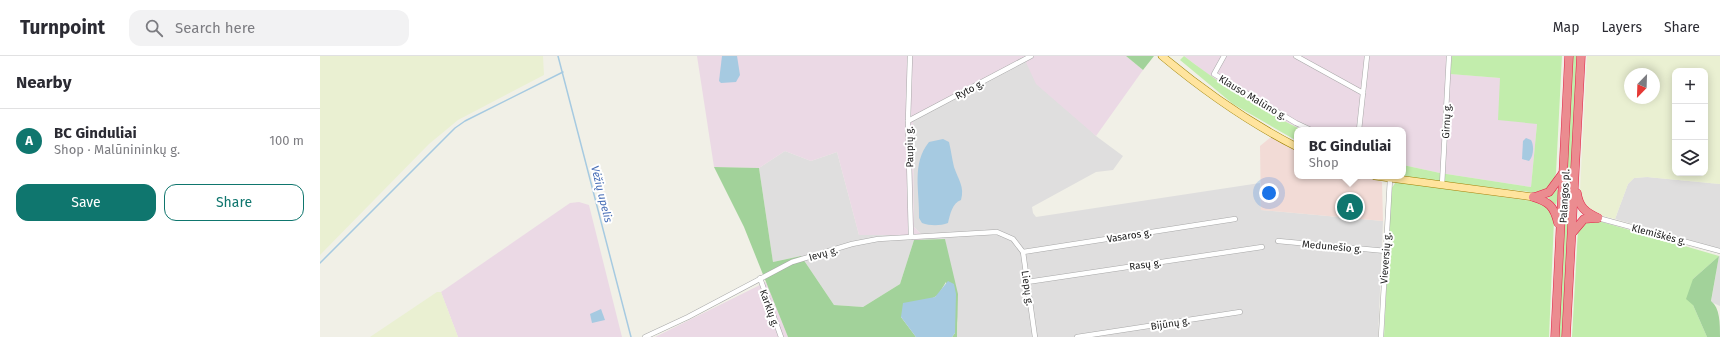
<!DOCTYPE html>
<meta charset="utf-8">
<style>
:root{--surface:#fff;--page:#f2f2f3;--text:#2b2b33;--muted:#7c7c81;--line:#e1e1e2;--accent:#0f766e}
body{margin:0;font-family:"Fira Sans",sans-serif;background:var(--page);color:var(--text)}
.controls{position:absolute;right:12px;top:12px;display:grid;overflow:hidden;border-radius:8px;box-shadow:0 2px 10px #0003}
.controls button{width:36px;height:36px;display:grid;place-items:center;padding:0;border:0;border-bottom:1px solid var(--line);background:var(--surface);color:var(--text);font:20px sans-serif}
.compass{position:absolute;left:1304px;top:12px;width:36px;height:36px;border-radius:50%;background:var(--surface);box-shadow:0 2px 10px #0003;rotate:203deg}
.you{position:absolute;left:949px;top:137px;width:14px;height:14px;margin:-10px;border:3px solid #fff;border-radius:50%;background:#1a73e8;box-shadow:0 0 0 6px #1a73e833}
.badge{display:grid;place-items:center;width:26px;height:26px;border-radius:50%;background:var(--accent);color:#fff;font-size:13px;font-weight:700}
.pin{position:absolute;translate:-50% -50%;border:2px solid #fff;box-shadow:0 1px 4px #0006}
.popup{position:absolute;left:974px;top:71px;width:112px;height:52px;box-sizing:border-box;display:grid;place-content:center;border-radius:8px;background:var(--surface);filter:drop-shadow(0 1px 3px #0005);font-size:13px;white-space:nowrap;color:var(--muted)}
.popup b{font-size:15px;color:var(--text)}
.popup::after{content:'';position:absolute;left:50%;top:100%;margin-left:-8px;border:8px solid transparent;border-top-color:var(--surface)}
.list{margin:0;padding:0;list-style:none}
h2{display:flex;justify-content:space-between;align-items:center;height:52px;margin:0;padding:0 16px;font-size:17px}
h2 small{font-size:13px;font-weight:400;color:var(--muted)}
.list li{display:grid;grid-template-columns:26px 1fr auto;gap:12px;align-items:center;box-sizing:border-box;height:64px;padding:0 16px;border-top:1px solid var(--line)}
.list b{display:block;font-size:15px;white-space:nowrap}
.list p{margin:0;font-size:13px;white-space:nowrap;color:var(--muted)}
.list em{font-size:13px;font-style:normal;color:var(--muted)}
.actions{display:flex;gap:8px;padding:12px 16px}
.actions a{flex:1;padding:9px 0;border:1px solid var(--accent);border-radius:12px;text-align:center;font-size:14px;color:var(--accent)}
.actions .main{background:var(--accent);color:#fff}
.icon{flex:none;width:22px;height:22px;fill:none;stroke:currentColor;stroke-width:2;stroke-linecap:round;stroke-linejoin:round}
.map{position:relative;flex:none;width:1400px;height:281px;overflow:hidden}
header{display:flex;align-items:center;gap:24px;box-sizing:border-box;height:56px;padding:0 20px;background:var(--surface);border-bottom:1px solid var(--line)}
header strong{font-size:19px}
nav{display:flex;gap:22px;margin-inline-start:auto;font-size:14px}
.search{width:280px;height:36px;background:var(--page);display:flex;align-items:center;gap:10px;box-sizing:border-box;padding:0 14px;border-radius:12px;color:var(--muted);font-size:15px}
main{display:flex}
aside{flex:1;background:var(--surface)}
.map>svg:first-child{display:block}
</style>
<header>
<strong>Turnpoint</strong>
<div class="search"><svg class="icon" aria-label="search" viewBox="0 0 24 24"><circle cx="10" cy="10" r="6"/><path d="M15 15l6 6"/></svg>Search here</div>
<nav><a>Map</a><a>Layers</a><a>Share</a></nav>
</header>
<main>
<aside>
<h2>Nearby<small></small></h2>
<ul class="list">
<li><span class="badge">A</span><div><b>BC Ginduliai</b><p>Shop · Malūnininkų g.</p></div><em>100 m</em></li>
</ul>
<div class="actions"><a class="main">Save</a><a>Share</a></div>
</aside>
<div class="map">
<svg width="1400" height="281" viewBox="0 0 1400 281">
<rect width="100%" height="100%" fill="#f1f0e7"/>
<g fill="#dfdede">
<polygon points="704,2 776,80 803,100 793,114 776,116 712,151 713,157 716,161 940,127 941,154 1063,165 1058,281 637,281 638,267 625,183 602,184 601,178 594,171 593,60"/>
<polygon points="465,95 491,105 517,96 539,179 571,179 594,184 580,228 543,251 514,249 481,200 453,206 439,112"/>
<polygon points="1327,121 1400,128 1400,193 1295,163 1308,128 1314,122"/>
<polygon points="1399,200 1400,200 1400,250 1391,246"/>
</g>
<polygon fill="#f2dbd6" points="951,81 977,94 977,120 1040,120 1062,126 1063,165 941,154 940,90"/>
<g fill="#ebd9e5">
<polygon points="377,0 806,0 823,14 776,80 716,28 704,2 593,60 594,171 601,178 602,184 594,184 571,179 539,179 517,96 491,105 465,95 439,112 394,111"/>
<polygon points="864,0 1132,0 1131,18 1181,22 1217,68 1211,131 1120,117 1083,109 1083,74 982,74 951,58 905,31"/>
<polygon points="259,146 269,149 302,281 138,281 121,236 250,147"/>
<polygon points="446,226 468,281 335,281"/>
</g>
<g fill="#eaf0d2" fill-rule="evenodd">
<polygon points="0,0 223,0 224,19 138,64 109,88 0,199"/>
<path d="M1267,0H1400V128L1327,121L1314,122L1308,128L1295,163L1275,158L1266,153L1261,145L1260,135ZM1355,15H1385V117H1355ZM1310,18H1334V42H1310Z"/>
<polygon points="117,236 121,236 138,281 50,281"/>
</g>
<g fill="#c2edac">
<path d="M864,0C902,29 939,53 982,74H977V85L913,48L860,4Z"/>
<path d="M1132,0H1242L1236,117C1233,128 1229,134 1218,137L1075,120H1083V109L1120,117L1211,131L1217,68L1178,64L1180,22L1130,18Z"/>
<polygon points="1253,0 1257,0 1242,281 1238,281"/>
<polygon points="1076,126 1219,146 1229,151 1234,164 1229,281 1064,281 1071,133"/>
<polygon points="1236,133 1239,135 1236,149 1227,141"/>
<polygon points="1275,164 1399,200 1373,223 1373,249 1387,281 1252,281 1258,173 1261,168"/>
</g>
<g fill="#a2d29a">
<polygon points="806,0 834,0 823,14"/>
<polygon points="394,111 439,112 453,206 481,200 514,249 543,251 580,228 594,184 625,183 638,238 637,281 632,281 635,277 626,226 618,239 581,261 596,281 468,281 424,171"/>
<path d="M1399,200L1391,245C1400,252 1400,267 1400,281H1387L1373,249L1366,243L1373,223Z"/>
</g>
<g fill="#a6cae1">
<polygon points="402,0 417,0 420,19 416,26 401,27 399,25"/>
<path d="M1206,82L1211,84C1214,89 1214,100 1209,105L1202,103L1203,85Z"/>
<path d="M623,83L629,86C631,94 632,103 634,111C638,123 645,131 641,144C632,147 630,159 628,167C620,170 610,170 602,167L599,162C600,136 591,108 609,86Z"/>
<polygon points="628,225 634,228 636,238 635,277 632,281 596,281 581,261 583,247 615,241"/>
<polygon points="281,253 285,264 272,267 270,258"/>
</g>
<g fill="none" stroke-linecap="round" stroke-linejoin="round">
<g stroke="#a6cae1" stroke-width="1.5">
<polyline points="238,0 311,281"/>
<polyline points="0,207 135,72 145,65 243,16"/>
</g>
<g stroke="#a8a8a8" stroke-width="5.5">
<g id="street">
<polyline points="590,0 588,65 591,181"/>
<polyline points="904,0 894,18 976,67 991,74"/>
<polyline points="976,0 1043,37"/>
<polyline points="588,65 711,0"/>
<polyline points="1039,74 1047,0"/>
<polyline points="1122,129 1129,0"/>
<polyline points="1278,162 1400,195"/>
<polyline points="958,185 1066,195"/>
<polyline points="703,196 915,163"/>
<polyline points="440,222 461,281"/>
<polyline points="707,226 942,191"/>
<polyline points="325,281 368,261 472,206 532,188 558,183 677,176 693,183 703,196 715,281"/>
<polyline points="757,281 920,256"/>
<polyline points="1061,281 1070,123"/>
</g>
</g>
<g stroke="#9d8100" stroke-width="8">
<g id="primary">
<path d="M842,0C884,35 928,66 977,91"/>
<polyline points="1055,120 1213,141"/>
</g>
</g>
<g stroke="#e32146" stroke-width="9">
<g id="highway">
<path d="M1257,137C1259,151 1265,156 1278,162"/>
<path d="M1213,141C1229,146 1234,150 1238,167"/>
<polyline points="1215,141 1229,136 1243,117"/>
<polyline points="1253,176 1264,163 1277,162"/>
<polyline points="1235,281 1249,0"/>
<polyline points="1246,281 1261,0"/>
</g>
</g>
<use href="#street" stroke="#fff" stroke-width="4.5"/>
<use href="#primary" stroke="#ffe49e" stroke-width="7"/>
<use href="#highway" stroke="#eb8c90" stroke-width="8"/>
</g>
<g text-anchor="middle" stroke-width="4" stroke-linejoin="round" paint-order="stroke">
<g font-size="10" fill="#212121" stroke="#fff">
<text transform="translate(649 33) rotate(-28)" y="4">Ryto g.</text>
<text transform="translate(933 41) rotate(31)" y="4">Klauso Malūno g.</text>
<text transform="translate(1126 65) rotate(-87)" y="4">Girnų g.</text>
<text transform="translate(589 91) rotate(-91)" y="4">Paupių g.</text>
<text transform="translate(1244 140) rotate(-87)" y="4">Palangos pl.</text>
<text transform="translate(1339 178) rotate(15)" y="4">Klemiškės g.</text>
<text transform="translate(809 179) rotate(-9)" y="4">Vasaros g.</text>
<text transform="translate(1012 190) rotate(5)" y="4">Medunešio g.</text>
<text transform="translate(503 197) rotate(-16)" y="4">Ievų g.</text>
<text transform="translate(1065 202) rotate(-86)" y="4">Vieversių g.</text>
<text transform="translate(825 208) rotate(-8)" y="4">Rasų g.</text>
<text transform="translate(708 232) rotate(82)" y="4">Liepų g.</text>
<text transform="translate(450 252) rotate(70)" y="4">Karklų g.</text>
<text transform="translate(850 267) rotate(-9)" y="4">Bijūnų g.</text>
</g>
<g font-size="11" font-style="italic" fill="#486eb6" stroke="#fff">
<text transform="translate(282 138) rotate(76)" y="4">Vėžių upelis</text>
</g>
</g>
</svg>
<div class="controls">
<button>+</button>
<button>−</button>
<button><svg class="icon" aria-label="layers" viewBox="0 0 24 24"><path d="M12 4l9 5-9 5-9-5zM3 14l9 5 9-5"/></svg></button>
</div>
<svg class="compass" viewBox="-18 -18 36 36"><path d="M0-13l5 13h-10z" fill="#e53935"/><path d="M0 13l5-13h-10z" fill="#7c7c81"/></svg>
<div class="you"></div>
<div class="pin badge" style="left:1030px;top:151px">A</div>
<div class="popup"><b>BC Ginduliai</b>Shop</div>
</div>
</main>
